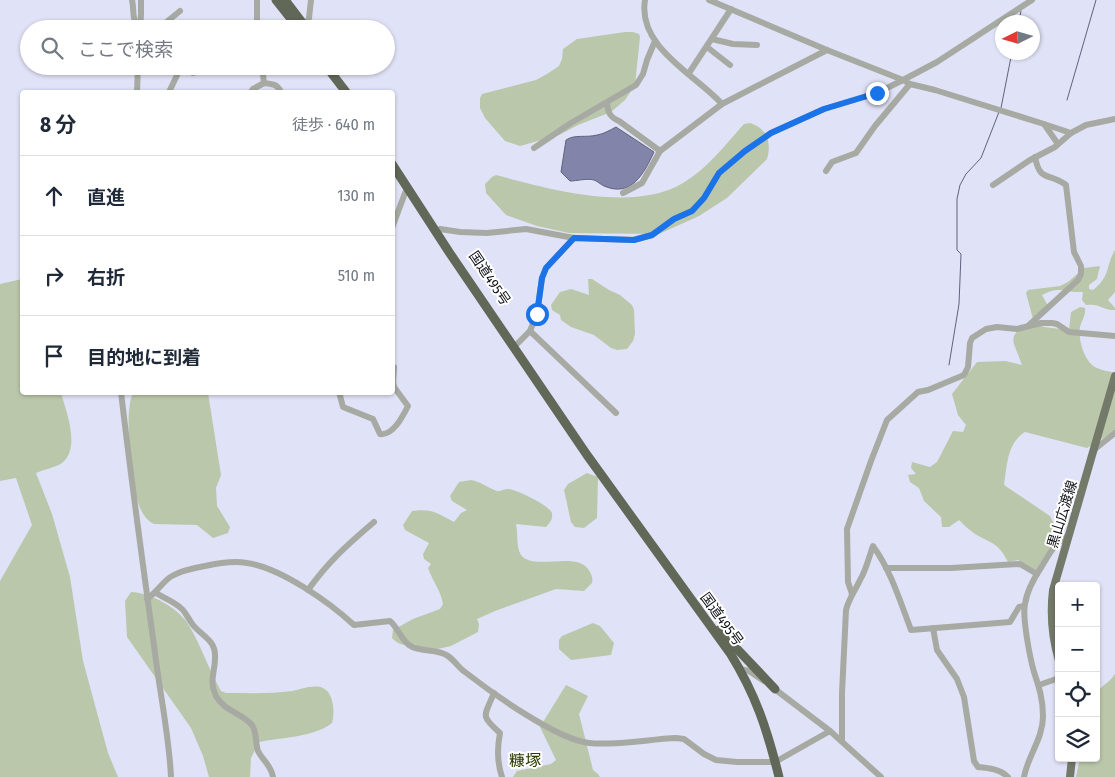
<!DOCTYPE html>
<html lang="ja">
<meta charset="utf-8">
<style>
:root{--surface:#fff;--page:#f6f6f7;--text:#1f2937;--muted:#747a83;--line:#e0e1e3}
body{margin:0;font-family:"Fira Sans Condensed","Noto Sans JP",sans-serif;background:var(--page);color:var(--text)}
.controls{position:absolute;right:15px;bottom:15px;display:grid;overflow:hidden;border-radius:5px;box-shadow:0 1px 4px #0004}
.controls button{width:45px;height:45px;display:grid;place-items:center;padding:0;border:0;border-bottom:1px solid var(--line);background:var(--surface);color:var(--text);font:25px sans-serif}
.compass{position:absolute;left:995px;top:15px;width:45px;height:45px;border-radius:50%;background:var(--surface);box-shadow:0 1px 4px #0004;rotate:265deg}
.stop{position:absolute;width:15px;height:15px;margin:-11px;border:4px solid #1a73e8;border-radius:50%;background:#fff}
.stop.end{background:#1a73e8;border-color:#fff;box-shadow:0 1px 5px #0008}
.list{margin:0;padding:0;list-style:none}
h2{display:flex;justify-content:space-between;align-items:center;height:65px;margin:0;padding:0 20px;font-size:21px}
h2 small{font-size:16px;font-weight:400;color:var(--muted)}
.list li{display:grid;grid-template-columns:32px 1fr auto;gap:15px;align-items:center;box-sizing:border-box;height:80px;padding:0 20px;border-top:1px solid var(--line)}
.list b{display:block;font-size:19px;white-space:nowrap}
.list em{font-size:16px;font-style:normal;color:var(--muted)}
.icon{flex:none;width:28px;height:28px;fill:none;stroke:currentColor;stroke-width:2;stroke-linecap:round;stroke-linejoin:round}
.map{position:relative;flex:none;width:1115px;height:777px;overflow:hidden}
.search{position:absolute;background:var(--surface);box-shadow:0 1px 4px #0004;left:20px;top:20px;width:375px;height:55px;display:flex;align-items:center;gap:12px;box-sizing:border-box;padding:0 18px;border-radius:28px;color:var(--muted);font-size:19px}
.panel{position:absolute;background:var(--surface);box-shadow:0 1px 4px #0004;left:20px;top:90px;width:375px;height:305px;border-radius:5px}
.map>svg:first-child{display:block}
</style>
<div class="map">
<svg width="1115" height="777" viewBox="0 0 1115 777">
<rect width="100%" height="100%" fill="#e0e2f7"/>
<g fill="#bbc7aa">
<polygon points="625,32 633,32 639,34 640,37 635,85 625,100 611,112 578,125 559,135 520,146 505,141 485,118 480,108 480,98 482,94 536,80 547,74 559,66 562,59 563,49 577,39"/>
<path d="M750,123C767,128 772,143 767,159L727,198L699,216L659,234L569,233L537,226L506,215L486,193L485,184L492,177L496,175C549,189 633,213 683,183C708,168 725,145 744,124Z"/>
<path d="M1115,250V292L1108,300L1115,308V310C1102,310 1100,303 1086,305L1082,300L1083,292C1064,293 1060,285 1042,295L1048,306L1033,319L1026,293L1028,290L1060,286L1068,282L1084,268L1100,266L1097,279L1089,285V289L1093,290C1111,276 1105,267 1115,250Z"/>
<path d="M22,279V392L61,393C66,411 81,448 62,463C55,468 44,469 36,473L52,514L70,577L83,661L108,753L118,777H0V581L32,525L16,478L0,481V284Z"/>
<polygon points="588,279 592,279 609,290 620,295 632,305 634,310 635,334 633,341 627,349 617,350 611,348 594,335 571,327 561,320 560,315 552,310 551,305 560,292 571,289 589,295"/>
<path d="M1080,307L1085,308C1086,315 1082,320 1080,327C1078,338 1083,357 1092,365C1098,370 1108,371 1115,373V431L1087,448L1025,432C1007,443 1007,466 1004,485L1050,516L1059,534L1036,570L1018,560L1008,562C998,542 992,544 975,534C969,530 964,525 959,520L949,527H942L941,517L924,501L919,488L910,482L908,475L916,474L911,468L912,462L930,467L937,462L953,431L963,432L966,425L958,415L952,394L977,362L1005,361L1022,365C1014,341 1003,335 1034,322L1044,327L1069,330L1071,312Z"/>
<path d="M133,393H208L221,475L216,488L217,506L230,527L228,533L213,538L197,525L154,524C149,522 143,515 141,510C132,490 123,412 133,393Z"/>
<polygon points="587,473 598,477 597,518 584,528 575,527 571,522 564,490 568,484"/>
<path d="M471,480C482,482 488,488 497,491C500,492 504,489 508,489C516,489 550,506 552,513C553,519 550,523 546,527L516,524C518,533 516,547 521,555C534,572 579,549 590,572C592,576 593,579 592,583L584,591L556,589L495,611L477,619L479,624L478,632L451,646L433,650L417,647L416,644C407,646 399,646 392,638L393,630L413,619L440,609L443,604C441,591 432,580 428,568L431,564L424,559L423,554L429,543L405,530L403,525L412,511C431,508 438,513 454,522L461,513L467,510L452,501L450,496L459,482Z"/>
<path d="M131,592C152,593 180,609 190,627C202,648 209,670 221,691L226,693C248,693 270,694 292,691C301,689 315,684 323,688C334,693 335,713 332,723C312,738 283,737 259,742L251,758L250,777H209L203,756L191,728L127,637L125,601Z"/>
<polygon points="593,623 600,626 614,643 611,655 571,660 559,649 559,640 562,636"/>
<path d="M1115,674V777H1076L1080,758H1096V695C1099,686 1110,683 1115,674Z"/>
<polygon points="566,685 588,696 579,714 593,770 598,774 600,777 513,777 517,771 551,764 556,760 540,727"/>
</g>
<path fill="#8285a9" stroke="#60627e" d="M616,127L654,152C644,173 632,198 604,186C600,184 597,181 594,180C587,178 577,181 570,181L561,172L566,140C575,134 586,138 597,135C604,134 610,130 616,127Z"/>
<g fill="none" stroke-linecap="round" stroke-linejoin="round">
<g stroke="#60627e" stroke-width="1">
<polyline points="1019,22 1021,11"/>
<polyline points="1067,100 1096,0"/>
<polyline points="1001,108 1012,52"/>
<polyline points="949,365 959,304 961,254 957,250 957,199 960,185 966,174 981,158 999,112"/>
</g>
<g stroke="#a7aaa2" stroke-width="6">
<path d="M132,0C135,13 130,18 141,29"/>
<polyline points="257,0 257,29"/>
<path d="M645,0C637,47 696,75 722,104"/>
<polyline points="709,0 827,50 903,80 937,62 1032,0"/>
<polyline points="141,14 141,0"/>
<polyline points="304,28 309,18 311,0"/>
<polyline points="158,29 180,11"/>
<polyline points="712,39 733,44 757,45"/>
<polyline points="707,47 730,65"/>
<polyline points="178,66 180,69 193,73 208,66"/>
<polyline points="689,73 731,9"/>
<path d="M264,83C273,84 277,84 281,92"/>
<polyline points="137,92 138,66"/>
<polyline points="169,92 180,69"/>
<polyline points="251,92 253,89 264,83 262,66"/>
<path d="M607,103C608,113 610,117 619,121L660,151"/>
<polyline points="1044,124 1071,133"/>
<polyline points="534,148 571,123 636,85 643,74 647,60 655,41"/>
<polyline points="826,171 832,162 856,153 875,126 910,84"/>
<polyline points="993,185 1030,160 1055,147 1071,133 1086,125 1115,119"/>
<polyline points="623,193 642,183 660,151 722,104 827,50"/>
<polyline points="392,228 405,193 409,189"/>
<polyline points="440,229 460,232 487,233 526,229 574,238 633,240 652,235 674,219 692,211 704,198 719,173 745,151 771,133 824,109 877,93 903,80 910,84 935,90 1044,124 1058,144"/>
<path d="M1028,326L1078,280L1081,274V266L1074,252L1066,185C1049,172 1040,183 1035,157"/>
<polyline points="530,331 616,413"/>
<polyline points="517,344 530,331 537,314 542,278 546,268 574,238"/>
<path d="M121,392C131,479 143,566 155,653C160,694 169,735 171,777"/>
<path d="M339,392L343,407L373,419L380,434C393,436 403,416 408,406L394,387L393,382L394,367L392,365"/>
<polyline points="1095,449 1115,433"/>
<polyline points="886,568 951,568 1020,564 1037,574"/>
<path d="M308,590C328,562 347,545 374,522"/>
<path d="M156,593C164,598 175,602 182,609C186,613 189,620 193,625C201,635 215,640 215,655C216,671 208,680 216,696C224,711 242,713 252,725C257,732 255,742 258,751C263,761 271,765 273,777"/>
<polyline points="852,594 848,582 847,529 871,461 887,420 918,392 928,390 964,375 968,367 970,343 972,338 986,329 997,327 1017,329 1041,323 1052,323 1057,324 1069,332 1115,336"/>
<path d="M147,599C157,592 163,581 172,576C182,570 194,568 205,566C218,563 233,560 247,563C281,568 329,602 354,625L390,621C398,628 401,639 409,645C420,653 437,648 448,656C455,661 459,668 465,672C492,693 556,739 589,743C615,746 650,739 676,738L684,739L704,754L716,760L737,762H775L830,731"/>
<path d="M933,628L937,650L957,679L964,697L974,761L978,767C989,768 1000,769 1008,777"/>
<polyline points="740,669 749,671 764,681"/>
<polyline points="1039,685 1059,678"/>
<polyline points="772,687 830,731 881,777"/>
<path d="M494,693C484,717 480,715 500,733C497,748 497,762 502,777"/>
<path d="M842,741V693L846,610C849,598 855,591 860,580C866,570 869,557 873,546C891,571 900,601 911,630L1010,622L1019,607L1024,606"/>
<path d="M1024,777C1028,755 1043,739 1043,716C1043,699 1039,687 1034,672C1030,658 1022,617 1025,604C1027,590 1034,578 1042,566C1050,553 1055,542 1069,535"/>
</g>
<g stroke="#747a6a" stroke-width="8">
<path d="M1059,661C1052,637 1050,615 1053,590L1115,376"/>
<polyline points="1070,777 1072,758"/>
</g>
<g stroke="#616857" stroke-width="9">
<polyline points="276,0 299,29"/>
<polyline points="285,0 307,29"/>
<polyline points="326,66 346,92"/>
<path d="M392,164L449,252L587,455L730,653C756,695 767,729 779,777"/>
<polyline points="719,630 775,689"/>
</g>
<polyline stroke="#a7aaa2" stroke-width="6" points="140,29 141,14"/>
</g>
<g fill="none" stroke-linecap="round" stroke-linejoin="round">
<polyline stroke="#1a73e8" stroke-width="6" points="537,314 542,278 546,268 574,238 634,240 652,235 674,219 692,211 704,198 719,173 745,151 771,133 824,109 877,93"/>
</g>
<g text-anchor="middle" stroke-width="4" stroke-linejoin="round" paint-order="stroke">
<g font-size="14" fill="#101118" stroke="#fff">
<text transform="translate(490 278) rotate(56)" y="5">国道495号</text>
<text transform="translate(1062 514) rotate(-73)" y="5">黒山広渡線</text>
<text transform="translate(722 619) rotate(54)" y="5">国道495号</text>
</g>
<g font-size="16" fill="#2a3a01" stroke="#fff">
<text x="525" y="766">糠塚</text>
</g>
</g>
</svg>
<div class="controls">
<button>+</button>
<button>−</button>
<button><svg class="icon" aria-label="locate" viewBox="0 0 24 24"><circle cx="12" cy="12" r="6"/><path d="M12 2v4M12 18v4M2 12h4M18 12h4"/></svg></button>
<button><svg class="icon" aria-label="layers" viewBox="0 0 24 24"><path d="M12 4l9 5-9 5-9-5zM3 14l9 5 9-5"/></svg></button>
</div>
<svg class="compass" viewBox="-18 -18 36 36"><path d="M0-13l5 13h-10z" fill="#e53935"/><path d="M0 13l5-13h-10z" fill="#747a83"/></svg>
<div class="stop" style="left:537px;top:314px"></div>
<div class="stop end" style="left:877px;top:93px"></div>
<div class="search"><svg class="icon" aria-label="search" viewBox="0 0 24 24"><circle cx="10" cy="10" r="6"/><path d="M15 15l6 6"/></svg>ここで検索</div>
<section class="panel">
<h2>8 分<small>徒歩 · 640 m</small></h2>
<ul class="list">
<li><svg class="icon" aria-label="ahead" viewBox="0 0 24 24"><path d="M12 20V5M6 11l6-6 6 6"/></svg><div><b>直進</b></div><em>130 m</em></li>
<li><svg class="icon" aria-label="right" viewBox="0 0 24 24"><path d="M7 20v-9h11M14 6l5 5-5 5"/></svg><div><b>右折</b></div><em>510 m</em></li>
<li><svg class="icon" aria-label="arrive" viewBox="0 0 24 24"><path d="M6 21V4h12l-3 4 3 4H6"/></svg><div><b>目的地に到着</b></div></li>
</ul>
</section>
</div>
